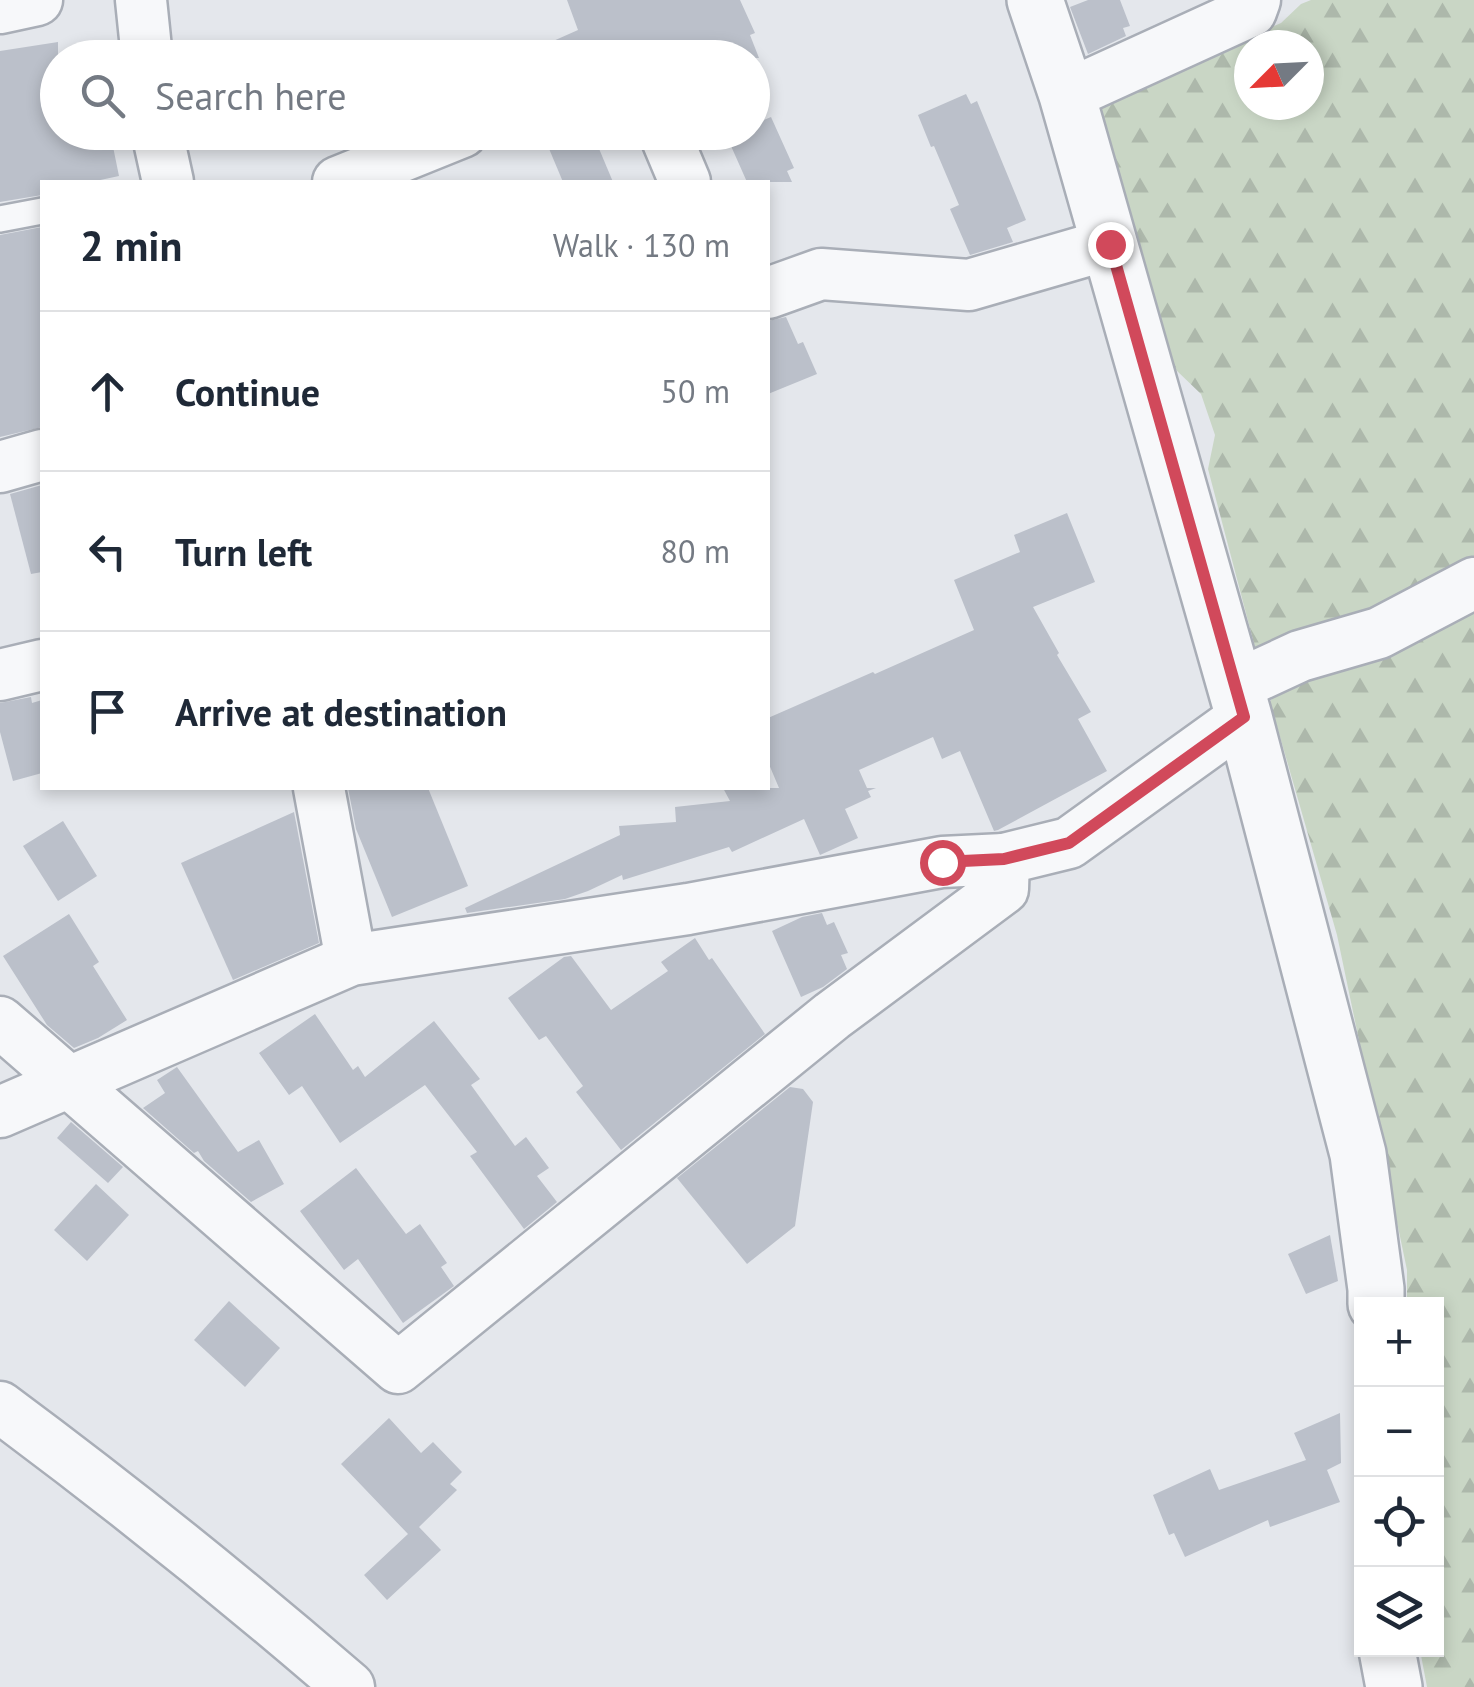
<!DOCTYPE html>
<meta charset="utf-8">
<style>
:root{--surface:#fff;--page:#f6f6f7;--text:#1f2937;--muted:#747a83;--line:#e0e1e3}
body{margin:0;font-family:"PT Sans",sans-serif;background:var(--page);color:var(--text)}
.controls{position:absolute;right:30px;bottom:30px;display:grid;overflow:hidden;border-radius:0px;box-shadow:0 5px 15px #0003}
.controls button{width:90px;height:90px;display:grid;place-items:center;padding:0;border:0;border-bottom:2px solid var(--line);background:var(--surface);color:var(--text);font:50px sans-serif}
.compass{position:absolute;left:1234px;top:30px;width:90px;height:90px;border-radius:50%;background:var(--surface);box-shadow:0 5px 15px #0003;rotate:246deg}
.stop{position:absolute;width:30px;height:30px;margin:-22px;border:8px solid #d1495b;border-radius:50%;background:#fff}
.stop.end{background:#d1495b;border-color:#fff;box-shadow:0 2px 10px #0008}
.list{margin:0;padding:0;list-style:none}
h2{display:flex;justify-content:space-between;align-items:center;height:130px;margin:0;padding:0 40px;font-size:42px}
h2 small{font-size:32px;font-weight:400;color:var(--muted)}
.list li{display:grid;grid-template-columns:65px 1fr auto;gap:30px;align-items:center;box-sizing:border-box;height:160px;padding:0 40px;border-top:2px solid var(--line)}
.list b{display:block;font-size:38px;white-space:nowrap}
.list em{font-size:32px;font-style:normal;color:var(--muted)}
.icon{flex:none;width:55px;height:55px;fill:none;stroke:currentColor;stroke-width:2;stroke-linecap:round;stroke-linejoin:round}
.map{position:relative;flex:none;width:1474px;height:1687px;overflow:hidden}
.search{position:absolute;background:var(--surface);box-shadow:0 5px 15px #0003;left:40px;top:40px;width:730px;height:110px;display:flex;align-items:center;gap:25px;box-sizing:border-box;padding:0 35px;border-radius:55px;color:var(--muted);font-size:38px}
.panel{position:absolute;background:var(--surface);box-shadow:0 5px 15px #0003;left:40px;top:180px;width:730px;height:610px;border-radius:0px}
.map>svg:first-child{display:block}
</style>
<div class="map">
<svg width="1474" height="1687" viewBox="0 0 1474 1687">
<defs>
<pattern id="forest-firs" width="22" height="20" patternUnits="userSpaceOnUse" patternTransform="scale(2.5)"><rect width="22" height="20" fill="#c9d6c5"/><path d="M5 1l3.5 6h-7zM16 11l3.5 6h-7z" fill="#adb8ab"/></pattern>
</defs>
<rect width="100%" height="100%" fill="#e4e7ec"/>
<g fill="url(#forest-firs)" fill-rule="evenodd">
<path d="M1311,0H1474V567L1369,621L1257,655L1208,469L1215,435L1201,394L1176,370L1127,239L1089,107L1281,23L1301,4ZM1249,45H1309V105H1249Z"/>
<polygon points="1474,602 1474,1687 1427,1687 1420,1650 1436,1650 1436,1304 1407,1304 1407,1270 1337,935 1270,702 1282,681"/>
</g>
<g fill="#bbc0ca">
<polygon points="567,0 740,0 755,33 750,35 759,58 515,58 578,30"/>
<polygon points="1088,0 1120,0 1130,26 1123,28 1126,36 1088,54 1070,7"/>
<polygon points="58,42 58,132 110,132 119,176 91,182 42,182 42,195 0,202 0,51"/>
<polygon points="966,94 971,104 977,101 1026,220 1007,228 1013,242 970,255 950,209 959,205 934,146 931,147 918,115"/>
<polygon points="771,117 794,168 787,171 792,182 747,182 727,137 737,132 752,132 752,125"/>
<polygon points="542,132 592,132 613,182 563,182"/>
<polygon points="42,227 42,427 0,437 0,235"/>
<polygon points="786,317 798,344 803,342 817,374 768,394 768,321"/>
<polygon points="42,485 42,572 31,574 10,494"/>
<polygon points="1067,513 1095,582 1033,607 1059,653 1057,655 1091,712 1078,719 1107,771 998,830 994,831 960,751 942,759 933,737 859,770 867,788 876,788 868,791 871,797 845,809 858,838 820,855 804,819 732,852 729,847 623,880 622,875 588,891 565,899 467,913 465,908 620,835 619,826 676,822 675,807 730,801 723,788 779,788 768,762 768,718 873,672 875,674 974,630 954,580 1020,552 1014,535"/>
<polygon points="31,697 32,703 42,700 42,773 13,781 0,732 0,703"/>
<polygon points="348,788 428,788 468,886 392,917 356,829"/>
<polygon points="294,812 319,943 233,980 181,863"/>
<polygon points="63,821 97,876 58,901 23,846"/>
<polygon points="822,913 827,925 834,922 848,953 841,955 847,969 823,987 801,997 772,931 802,917"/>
<polygon points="69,914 99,962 93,966 127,1020 98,1038 74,1048 47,1025 3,956"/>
<polygon points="695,938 709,960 712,958 765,1034 621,1150 576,1092 583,1086 546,1036 539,1040 508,998 564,957 571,956 611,1010 668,971 661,962"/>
<polygon points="315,1014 353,1070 358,1066 365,1077 434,1021 480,1079 471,1085 515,1146 526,1137 549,1168 537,1176 557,1202 524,1229 470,1156 477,1152 425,1085 340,1143 302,1086 289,1095 259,1053"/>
<polygon points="177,1067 238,1152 259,1140 284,1184 251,1202 204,1161 198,1151 194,1153 143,1108 165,1093 157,1080"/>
<polygon points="790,1087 803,1089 813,1102 795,1226 747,1264 677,1178"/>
<polygon points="71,1122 123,1167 108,1183 57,1138"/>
<polygon points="356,1168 406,1234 420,1224 447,1263 441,1267 454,1286 403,1323 358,1259 344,1270 300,1211"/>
<polygon points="96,1184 129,1215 87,1261 54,1230"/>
<polygon points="1330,1235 1338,1281 1306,1294 1288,1254"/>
<polygon points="229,1301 280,1348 245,1387 194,1340"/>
<polygon points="1340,1413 1341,1463 1327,1470 1340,1502 1270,1527 1268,1520 1185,1557 1174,1533 1169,1535 1153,1495 1210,1469 1219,1490 1306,1460 1294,1433"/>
<polygon points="389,1418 421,1453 433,1442 462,1472 450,1484 457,1490 419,1527 441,1550 387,1600 364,1575 408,1534 341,1464"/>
</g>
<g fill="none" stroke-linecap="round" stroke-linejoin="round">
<g stroke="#a9aeb7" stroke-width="30">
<polyline id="service" points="0,219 42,211"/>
</g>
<g stroke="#a9aeb7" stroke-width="55">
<g id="minor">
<polyline points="141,0 147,58"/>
<polyline points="0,8 37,0"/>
<polyline points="1067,95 1251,11 1255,0"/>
<polyline points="157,132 168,182"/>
<polyline points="664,132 685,182"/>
<polyline points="338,182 462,132"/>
<polyline points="768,293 821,274 969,285 1110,244"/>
<polyline points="0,467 42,455"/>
<polyline points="0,675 42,665"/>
<polyline points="1235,686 1300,656 1379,633 1474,583"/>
<polyline points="319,788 351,960"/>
<polyline points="0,1022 398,1368 832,1016 1003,889 1004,859 1069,843 1244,717"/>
<polyline points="0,1112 351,960 688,909 942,862 1004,859"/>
<path d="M0,1407C120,1496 237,1590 349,1687"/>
</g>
</g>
<g stroke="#a9aeb7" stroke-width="60">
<g id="tertiary">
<polyline points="1035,0 1067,95 1244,717 1358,1154 1376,1289 1376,1304"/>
<polyline points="1387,1650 1394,1687"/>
</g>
</g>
<use href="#service" stroke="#f7f8fa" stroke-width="25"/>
<use href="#minor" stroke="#f7f8fa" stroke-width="50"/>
<use href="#tertiary" stroke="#f7f8fa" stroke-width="55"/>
</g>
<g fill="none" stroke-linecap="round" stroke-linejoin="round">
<polyline stroke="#d1495b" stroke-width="12" points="942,862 1004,859 1069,843 1244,717 1110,244"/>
</g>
</svg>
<div class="controls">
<button>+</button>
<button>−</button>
<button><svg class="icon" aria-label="locate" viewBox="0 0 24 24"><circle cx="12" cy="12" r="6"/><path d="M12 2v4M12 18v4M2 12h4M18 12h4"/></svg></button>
<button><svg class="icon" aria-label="layers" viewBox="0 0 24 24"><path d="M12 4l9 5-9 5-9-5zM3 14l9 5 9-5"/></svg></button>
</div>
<svg class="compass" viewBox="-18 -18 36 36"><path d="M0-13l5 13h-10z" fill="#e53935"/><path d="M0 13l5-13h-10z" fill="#747a83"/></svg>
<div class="stop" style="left:942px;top:862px"></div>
<div class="stop end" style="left:1110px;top:244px"></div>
<div class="search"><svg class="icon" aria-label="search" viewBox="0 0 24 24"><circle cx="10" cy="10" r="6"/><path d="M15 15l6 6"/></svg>Search here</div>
<section class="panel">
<h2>2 min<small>Walk · 130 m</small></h2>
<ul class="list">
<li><svg class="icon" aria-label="ahead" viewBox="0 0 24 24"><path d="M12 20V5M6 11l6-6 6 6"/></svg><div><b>Continue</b></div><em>50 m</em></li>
<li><svg class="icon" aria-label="left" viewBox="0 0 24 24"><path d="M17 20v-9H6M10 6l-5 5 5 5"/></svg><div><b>Turn left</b></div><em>80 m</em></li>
<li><svg class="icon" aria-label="arrive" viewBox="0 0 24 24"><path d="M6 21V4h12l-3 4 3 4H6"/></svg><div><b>Arrive at destination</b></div></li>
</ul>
</section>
</div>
